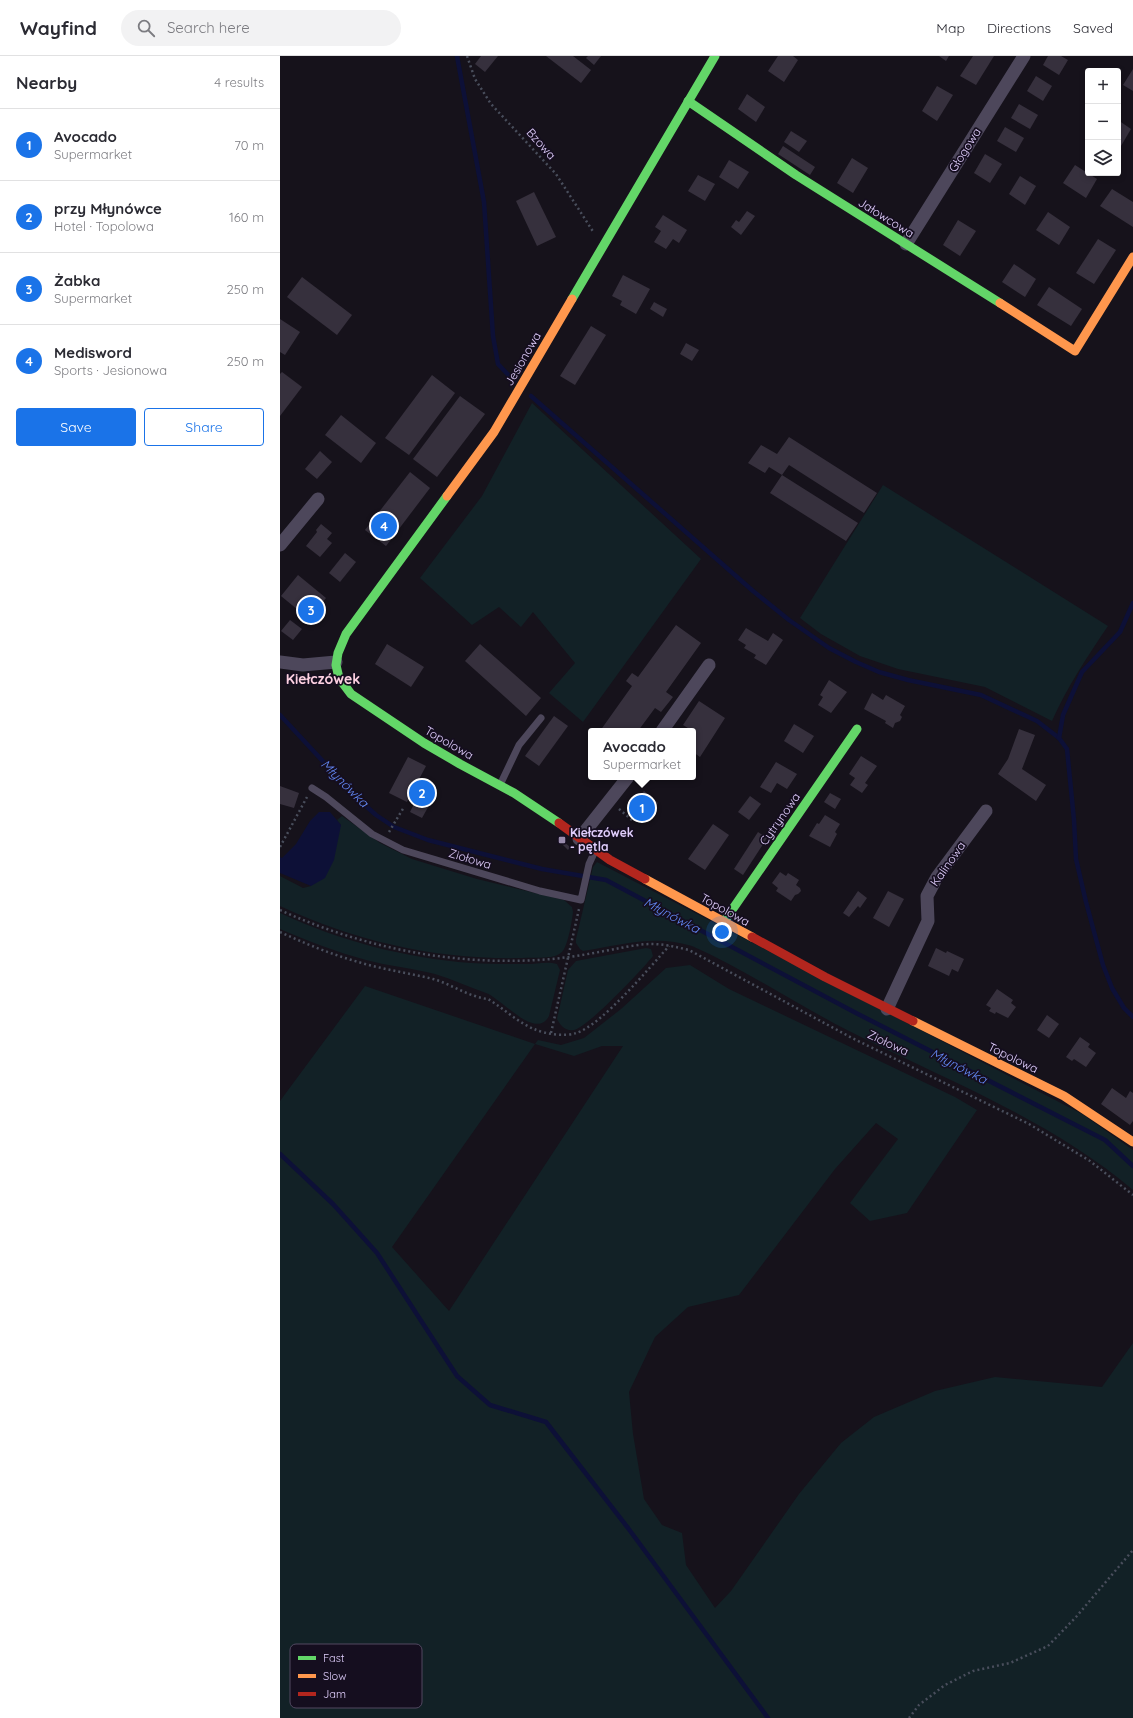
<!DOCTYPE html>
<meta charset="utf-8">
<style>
:root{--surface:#fff;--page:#f2f2f3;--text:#2b2b33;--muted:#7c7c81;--line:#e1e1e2;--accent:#1a73e8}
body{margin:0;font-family:Quicksand,sans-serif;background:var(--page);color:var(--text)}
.controls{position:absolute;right:12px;top:12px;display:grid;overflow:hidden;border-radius:4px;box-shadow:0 2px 6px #0003}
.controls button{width:36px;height:36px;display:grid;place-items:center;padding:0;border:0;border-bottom:1px solid var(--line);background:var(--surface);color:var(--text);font:20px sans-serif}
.you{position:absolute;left:442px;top:876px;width:14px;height:14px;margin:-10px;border:3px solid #fff;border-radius:50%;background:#1a73e8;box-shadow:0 0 0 6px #1a73e833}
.badge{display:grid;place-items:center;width:26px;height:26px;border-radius:50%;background:var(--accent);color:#fff;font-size:13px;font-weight:700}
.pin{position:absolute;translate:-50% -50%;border:2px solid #fff;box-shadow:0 1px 4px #0006}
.popup{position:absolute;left:308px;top:672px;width:108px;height:52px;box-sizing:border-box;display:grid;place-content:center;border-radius:4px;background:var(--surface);filter:drop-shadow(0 1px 3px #0005);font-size:13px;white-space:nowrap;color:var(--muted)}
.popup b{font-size:15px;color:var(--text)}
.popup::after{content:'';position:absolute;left:50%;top:100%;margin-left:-8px;border:8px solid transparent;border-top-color:var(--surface)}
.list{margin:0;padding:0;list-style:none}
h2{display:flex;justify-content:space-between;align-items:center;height:52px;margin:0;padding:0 16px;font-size:17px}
h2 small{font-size:13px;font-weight:400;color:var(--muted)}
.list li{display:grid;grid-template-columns:26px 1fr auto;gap:12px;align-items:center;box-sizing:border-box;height:72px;padding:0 16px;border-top:1px solid var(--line)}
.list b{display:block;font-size:15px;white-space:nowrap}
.list p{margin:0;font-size:13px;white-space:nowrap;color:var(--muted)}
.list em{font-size:13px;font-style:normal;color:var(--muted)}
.actions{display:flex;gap:8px;padding:12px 16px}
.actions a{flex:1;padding:9px 0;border:1px solid var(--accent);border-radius:4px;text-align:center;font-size:14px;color:var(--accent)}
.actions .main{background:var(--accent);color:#fff}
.icon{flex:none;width:22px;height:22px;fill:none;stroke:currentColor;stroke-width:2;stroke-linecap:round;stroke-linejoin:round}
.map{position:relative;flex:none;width:853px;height:1662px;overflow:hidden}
header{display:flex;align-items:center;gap:24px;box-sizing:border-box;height:56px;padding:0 20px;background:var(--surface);border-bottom:1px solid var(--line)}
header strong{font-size:19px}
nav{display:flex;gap:22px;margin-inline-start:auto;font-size:14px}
.search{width:280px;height:36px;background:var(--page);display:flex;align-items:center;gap:10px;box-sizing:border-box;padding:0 14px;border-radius:22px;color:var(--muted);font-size:15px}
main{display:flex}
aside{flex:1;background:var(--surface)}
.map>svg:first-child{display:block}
</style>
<header>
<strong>Wayfind</strong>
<div class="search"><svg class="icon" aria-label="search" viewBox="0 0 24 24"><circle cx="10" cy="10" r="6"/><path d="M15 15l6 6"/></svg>Search here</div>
<nav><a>Map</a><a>Directions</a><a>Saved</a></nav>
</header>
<main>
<aside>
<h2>Nearby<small>4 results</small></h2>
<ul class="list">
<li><span class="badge">1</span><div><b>Avocado</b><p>Supermarket</p></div><em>70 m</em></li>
<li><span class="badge">2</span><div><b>przy Młynówce</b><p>Hotel · Topolowa</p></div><em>160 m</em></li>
<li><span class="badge">3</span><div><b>Żabka</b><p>Supermarket</p></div><em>250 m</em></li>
<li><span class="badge">4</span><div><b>Medisword</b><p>Sports · Jesionowa</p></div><em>250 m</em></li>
</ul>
<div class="actions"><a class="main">Save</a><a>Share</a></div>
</aside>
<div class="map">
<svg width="853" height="1662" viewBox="0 0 853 1662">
<rect width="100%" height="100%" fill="#16121b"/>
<g fill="#122126" fill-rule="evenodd">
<polygon points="252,347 421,503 303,666 269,637 295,607 253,556 241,571 219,551 192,569 140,522 202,440"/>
<path d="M603,429L828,570C807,601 787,631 772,665L705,631L618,613L580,600L541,578L520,562Z"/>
<path d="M62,760L100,787L132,803L197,823L284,844L292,851L293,856C292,865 288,890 282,896C274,904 254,901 243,902C158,904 77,886 0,850V820L23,832L31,830L61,769L57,764Z"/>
<path d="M317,806L802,1058L853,1094V1134C769,1063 666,1024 569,975C516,948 466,914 412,890C375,878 340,889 303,895L300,893L296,887V883L313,811Z"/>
<path d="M0,857C60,885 125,902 191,907C210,908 228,908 246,908C256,908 268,905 277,908L280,914L269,960C256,985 222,943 206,937C189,931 172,923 155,918C132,912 108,910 86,904C56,896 28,885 0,873Z"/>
<path d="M366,892L371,893L373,900C362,914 308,971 294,974C286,976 280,969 277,963L288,914L296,905Z"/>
<path d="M410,909L449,933L675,1041L697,1054L627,1157L590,1165L570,1147L618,1083L596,1067L555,1113L459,1239L408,1251L375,1281L349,1336L353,1378L364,1443L382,1469L402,1477L406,1509L435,1552L451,1535L519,1438L561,1387L594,1361L655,1335L715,1321L822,1331L853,1287V1662H0V1045L85,930L255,988L258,984L281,989L304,982L341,953L386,912ZM255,988L294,1000L322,990H343L169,1255L112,1191Z"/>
</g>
<polygon fill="#0d1037" points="39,756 50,756 61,769 54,804 45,822 31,830 0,817 0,801 2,802 16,788 30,765"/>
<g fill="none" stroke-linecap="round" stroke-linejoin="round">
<g stroke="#0d1037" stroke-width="4.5">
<polyline points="177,0 204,146 213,280 218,308 234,325"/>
<polyline points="251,340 473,535 509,564 549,592 576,606 599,616 628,624 701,639 757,665 779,682 787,693 794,764 796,803 806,846 823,909 832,932 844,952 853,961"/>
<polyline points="0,659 77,742 96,759 114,771 148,784 262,813 326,824 576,957 825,1084 853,1110"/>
<polyline points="779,682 783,659 802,616 840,576 853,547"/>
<polyline points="0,1098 53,1148 97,1197 177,1320 210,1349 266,1366 348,1472 488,1662"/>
</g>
</g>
<g fill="#36303d">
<polygon points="201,0 218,0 205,16 195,8"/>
<polygon points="266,0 293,0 311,14 301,27"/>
<polygon points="308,0 321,0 314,9 306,2"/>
<polygon points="498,0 513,0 518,4 504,26 488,15"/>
<polygon points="659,0 669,0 666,5"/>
<polygon points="693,0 714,0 696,29 680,20"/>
<polygon points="768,0 781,0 788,4 779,19 763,9"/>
<polygon points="853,13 853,35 843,29"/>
<polygon points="756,20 772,30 763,45 747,35"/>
<polygon points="657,30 673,39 657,65 642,55"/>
<polygon points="467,38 485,51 476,66 458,53"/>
<polygon points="739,48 758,59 750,73 731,62"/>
<polygon points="838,64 851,73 841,90 838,88"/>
<polygon points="725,71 744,82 736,96 717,85"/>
<polygon points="511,75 527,85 519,96 504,86"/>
<polygon points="503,90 535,111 530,119 498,98"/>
<polygon points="705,98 722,108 710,127 694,117"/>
<polygon points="572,102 588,112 573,137 557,127"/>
<polygon points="449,104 469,116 458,133 439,121"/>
<polygon points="795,109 817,123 806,142 783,127"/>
<polygon points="418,119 435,128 425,145 408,135"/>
<polygon points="740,120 756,130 745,149 729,138"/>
<polygon points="832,133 853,146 853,171 820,150"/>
<polygon points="254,136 276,181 257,190 236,145"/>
<polygon points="467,155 475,160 461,179 451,171 456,164 459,166"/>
<polygon points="768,156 790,171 779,189 756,174"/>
<polygon points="383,159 407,174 399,187 393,183 386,193 374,186 381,175 375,171"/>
<polygon points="678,164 696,175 680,200 663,189"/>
<polygon points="818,183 836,194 814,228 796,217"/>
<polygon points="734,208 756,223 745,241 722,226"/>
<polygon points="343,219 370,233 356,258 340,249 342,245 332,240"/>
<polygon points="22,221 72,259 57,279 7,241"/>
<polygon points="769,231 802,253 791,270 757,249"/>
<polygon points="374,246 387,253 383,261 370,253"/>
<polygon points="0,263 20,276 5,299 0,296"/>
<polygon points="311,270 326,279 295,329 280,320"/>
<polygon points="406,287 419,294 412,305 400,298"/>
<polygon points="2,316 22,331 0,360 0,318"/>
<polygon points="152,319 175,337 129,399 105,382"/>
<polygon points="180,340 205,358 157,421 133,403"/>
<polygon points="61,359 96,387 81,407 45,379"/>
<polygon points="509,381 597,437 584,457 509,409 502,419 578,467 566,485 490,437 502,419 489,411 485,417 468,407 481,389 497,398"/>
<polygon points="40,395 52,406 37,423 25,413"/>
<polygon points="130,416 150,432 106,490 85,474"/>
<polygon points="41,468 52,477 47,483 52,487 40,501 26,490 37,476 36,474"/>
<polygon points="65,497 76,506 60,526 49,517"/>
<polygon points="18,519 46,542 29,563 1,540"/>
<polygon points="10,564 22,573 13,584 1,575"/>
<polygon points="396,569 421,587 386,636 393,641 381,656 375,652 358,675 320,675 352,630 346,625 352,617 358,621"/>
<polygon points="466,572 488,585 493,577 503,584 486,609 474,602 476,599 464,592 466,589 458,584"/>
<polygon points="107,588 144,611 131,631 95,608"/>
<polygon points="200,588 261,642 246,660 185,605"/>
<polygon points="549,624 567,636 551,657 538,649 543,641 540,639"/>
<polygon points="592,637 603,644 606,639 625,650 620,659 622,661 620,665 615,667 613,672 605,667 606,665 584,653"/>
<polygon points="419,645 445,662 420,701 413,696 413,682 416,677 403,669"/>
<polygon points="274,660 288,670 259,710 245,700"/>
<polygon points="514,668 534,680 523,697 504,685"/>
<polygon points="739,673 755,679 742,713 766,729 756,745 718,718 728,703"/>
<polygon points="581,700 597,710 585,727 588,729 582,737 570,729 575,722 569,718"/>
<polygon points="128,701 146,710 127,746 109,737"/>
<polygon points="496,706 517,718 507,733 497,727 491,737 480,731"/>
<polygon points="0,730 19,737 14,752 0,748"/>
<polygon points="364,735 378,747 362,766 348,755"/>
<polygon points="550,737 561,743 555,753 544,746"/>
<polygon points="138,740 151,746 142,762 130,756"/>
<polygon points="470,740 481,748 469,764 458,756"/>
<polygon points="545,759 560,768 555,776 557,778 550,791 529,780 537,767 539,768"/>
<polygon points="433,768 449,779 425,814 408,803"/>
<polygon points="478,776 487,782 463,819 454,813"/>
<polygon points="284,786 290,791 288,794 282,788"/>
<polygon points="500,816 506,820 508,817 519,824 516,829 520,832 521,835 518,838 515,839 511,845 496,835 498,832 492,827"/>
<polygon points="578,835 587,842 580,852 578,850 569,861 563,857"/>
<polygon points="608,835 624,843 609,871 593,862"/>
<polygon points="656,892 666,897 667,895 684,903 678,916 672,913 669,920 648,910"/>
<polygon points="717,933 733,944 731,947 736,951 728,962 716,956 715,958 709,955 711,952 706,949"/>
<polygon points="767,959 779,968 769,982 757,974"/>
<polygon points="800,981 810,988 808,991 816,997 806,1011 794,1003 792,1005 786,1001"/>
<polygon points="832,1032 846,1042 850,1035 853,1037 853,1065 850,1069 821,1048"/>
</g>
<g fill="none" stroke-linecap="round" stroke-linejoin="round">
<g stroke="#494e5c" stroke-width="2.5" stroke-dasharray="2 3" stroke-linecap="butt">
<polyline points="187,0 195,23 211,48 276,118 314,177"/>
<polyline points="339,753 352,764 355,760"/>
<polyline points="109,776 124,751"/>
<polyline points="0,791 27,741"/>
<path d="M0,854C86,893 178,911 272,903C293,901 314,897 335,893C346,891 359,888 371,888C384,888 396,891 409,894L572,982L749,1068L810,1105L853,1139"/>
<path d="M0,876C30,890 61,902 93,910C113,915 133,918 153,923C171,928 189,941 208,943C223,952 237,966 254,973C265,978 285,981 296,977C321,970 370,911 389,890"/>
<polyline points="271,977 299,853"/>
<polyline points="629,1662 639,1649 665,1629 693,1615 730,1607 768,1590 796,1561 853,1494"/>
</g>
<g stroke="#4d475b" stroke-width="7">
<polyline points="220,729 239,689 261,662"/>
<polyline points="32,732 46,741 92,778 123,794 260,835 301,844 309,808 315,795"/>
</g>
<g stroke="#4d475b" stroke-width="13">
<polyline points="626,188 744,0"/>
<polyline points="0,489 38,443"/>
<polyline points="0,606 23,609 56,606"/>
<polyline points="382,675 429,609"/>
<polyline points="299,783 348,721"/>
<polyline points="607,953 648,865 647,840 657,821 706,755"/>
</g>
<g stroke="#63d668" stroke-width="9">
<polyline points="408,45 516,119 720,247"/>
<polyline points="292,243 435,0"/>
<polyline points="167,440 66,578 58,597 56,609 59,622 71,638 144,687 180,708 234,737 279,767"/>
<polyline points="443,867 577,673"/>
</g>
<g stroke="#ff974d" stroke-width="9">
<polyline points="720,247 795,295 853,201"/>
<polyline points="167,440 214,376 292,243"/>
<polyline points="365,823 472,881"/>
<polyline points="633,965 784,1040 853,1086"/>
</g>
<g stroke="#b3261e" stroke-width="9">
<polyline points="279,767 330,804 365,823"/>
<polyline points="472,881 545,921 633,965"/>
</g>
</g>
<rect fill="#998cad" stroke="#150e1f" stroke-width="1.5" x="278" y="780" width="8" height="8" rx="2"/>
<g text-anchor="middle" stroke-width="3.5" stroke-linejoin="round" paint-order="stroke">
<g font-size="12" fill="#e0cefc" stroke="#150e1f">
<text transform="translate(261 88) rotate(48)" y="4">Bzowa</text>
<text transform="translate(685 94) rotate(-58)" y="4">Głogowa</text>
<text transform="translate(606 162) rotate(32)" y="4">Jałowcowa</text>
<text transform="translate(243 303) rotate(-60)" y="4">Jesionowa</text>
<text transform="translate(169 687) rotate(30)" y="4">Topolowa</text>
<text transform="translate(500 763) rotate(-55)" y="4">Cytrynowa</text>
<text transform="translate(190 803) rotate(17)" y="4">Ziołowa</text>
<text transform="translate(668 808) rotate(-55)" y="4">Kalinowa</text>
<text transform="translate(445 854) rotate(29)" y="4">Topolowa</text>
<text transform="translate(608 987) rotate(25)" y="4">Ziołowa</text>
<text transform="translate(733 1002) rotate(26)" y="4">Topolowa</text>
</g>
<g font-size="12" font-weight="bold" fill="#e0cefc" stroke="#150e1f" text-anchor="start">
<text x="290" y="781">Kiełczówek<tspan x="290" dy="14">- pętla</tspan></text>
</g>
<g font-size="13" font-style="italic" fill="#6389f6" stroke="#150e1f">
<text transform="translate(65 727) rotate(45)" y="5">Młynówka</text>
<text transform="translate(392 859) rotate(28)" y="5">Młynówka</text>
<text transform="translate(679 1010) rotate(27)" y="5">Młynówka</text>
</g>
<g font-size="14" font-weight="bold" fill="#fcd0e0" stroke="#150e1f">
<text x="43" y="628">Kiełczówek</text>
</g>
</g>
<rect x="10" y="1588" width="132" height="64" rx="6" fill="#150e1f" stroke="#524861" stroke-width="1"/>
<rect x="18" y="1600" width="18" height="4" fill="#63d668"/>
<rect x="18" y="1618" width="18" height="4" fill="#ff974d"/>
<rect x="18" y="1636" width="18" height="4" fill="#b3261e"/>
<g font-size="11" fill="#e0cefc">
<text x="43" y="1606">Fast</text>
<text x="43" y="1624">Slow</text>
<text x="43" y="1642">Jam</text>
</g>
</svg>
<div class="controls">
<button>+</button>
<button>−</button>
<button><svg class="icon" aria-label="layers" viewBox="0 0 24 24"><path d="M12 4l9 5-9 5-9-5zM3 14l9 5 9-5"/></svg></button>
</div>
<div class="you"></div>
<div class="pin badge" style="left:362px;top:752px">1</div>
<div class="popup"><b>Avocado</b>Supermarket</div>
<div class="pin badge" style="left:142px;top:737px">2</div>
<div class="pin badge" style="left:31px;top:554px">3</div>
<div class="pin badge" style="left:104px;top:470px">4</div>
</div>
</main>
